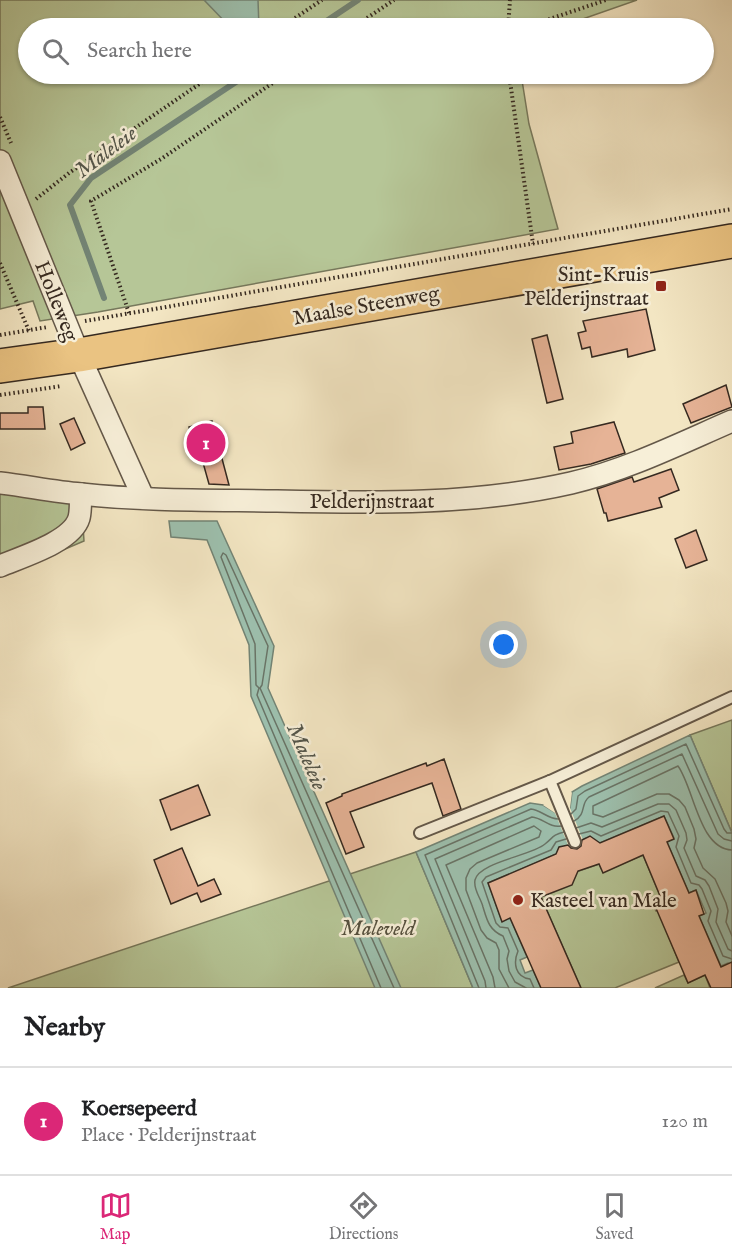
<!DOCTYPE html>
<meta charset="utf-8">
<style>
:root{--surface:#fff;--page:#f2f2f2;--text:#202124;--muted:#757577;--line:#e0e0e0;--accent:#db2777}
body{margin:0;font-family:"IM FELL English",serif;background:var(--page);color:var(--text)}
.you{position:absolute;left:504px;top:645px;width:21px;height:21px;margin:-15px;border:4px solid #fff;border-radius:50%;background:#1a73e8;box-shadow:0 0 0 9px #1a73e833}
.badge{display:grid;place-items:center;width:39px;height:39px;border-radius:50%;background:var(--accent);color:#fff;font-size:20px;font-weight:700}
.pin{position:absolute;translate:-50% -50%;border:3px solid #fff;box-shadow:0 2px 6px #0006}
.list{margin:0;padding:0;list-style:none}
h2{display:flex;justify-content:space-between;align-items:center;height:78px;margin:0;padding:0 24px;font-size:26px}
h2 small{font-size:20px;font-weight:400;color:var(--muted)}
.list li{display:grid;grid-template-columns:39px 1fr auto;gap:18px;align-items:center;box-sizing:border-box;height:108px;padding:0 24px;border-top:2px solid var(--line)}
.list b{display:block;font-size:22px;white-space:nowrap}
.list p{margin:0;font-size:20px;white-space:nowrap;color:var(--muted)}
.list em{font-size:20px;font-style:normal;color:var(--muted)}
.icon{flex:none;width:33px;height:33px;fill:none;stroke:currentColor;stroke-width:2;stroke-linecap:round;stroke-linejoin:round}
.map{position:relative;flex:none;width:732px;height:988px;overflow:hidden}
.search{position:absolute;background:var(--surface);box-shadow:0 2px 4px #0004;left:18px;right:18px;top:18px;height:66px;display:flex;align-items:center;gap:15px;box-sizing:border-box;padding:0 21px;border-radius:33px;color:var(--muted);font-size:22px}
.sheet{height:186px;background:var(--surface)}
nav{display:flex;justify-content:space-around;align-items:center;box-sizing:border-box;height:84px;border-top:2px solid var(--line);background:var(--surface);font-size:16px;color:var(--muted)}
nav a{display:grid;justify-items:center;gap:3px}
nav .on{color:var(--accent)}
.map>svg:first-child{display:block}
</style>
<div class="map">
<svg width="732" height="988" viewBox="0 0 732 988">
<rect width="100%" height="100%" fill="#f3e6c3"/>
<filter id="stains"><feTurbulence type="fractalNoise" baseFrequency=".00333" numOctaves="4"/><feColorMatrix values="0 0 0 0 .2 0 0 0 0 .09 0 0 0 0 .02 0 0 0 .5 -.17"/></filter>
<radialGradient id="worn" r=".72"><stop offset=".6" stop-color="#630" stop-opacity="0"/><stop offset="1" stop-color="#630" stop-opacity=".3"/></radialGradient>
<g fill="#b6c697" stroke="#76785c" stroke-width="1.5">
<polygon points="0,0 637,0 557,28 28,28 28,74 521,74 529,124 558,229 98,312 40,321 33,301 0,309"/>
<polygon points="0,483 81,494 84,541 0,577"/>
<polygon points="732,720 732,833 690,735"/>
<polygon points="416,852 473,988 8,988"/>
<polygon points="643,855 663,903 654,907 656,911 658,910 679,962 615,988 581,988 541,897 575,877 576,872 599,864 603,872"/>
<polygon points="684,975 688,983 705,975 710,988 655,988"/>
</g>
<g fill="#9dc0ae" stroke="#738475" stroke-width="1.5">
<polygon points="204,0 258,0 259,28 231,28"/>
<polygon points="169,521 217,521 274,646 268,688 401,988 375,988 251,696 249,645 207,540 171,537"/>
<polygon points="690,735 732,833 732,971 728,963 721,966 699,916 706,913 696,890 689,893 667,842 674,838 664,816 595,845 586,838 563,847 559,853 488,883 502,921 510,918 527,957 520,960 525,973 533,970 541,988 473,988 416,852 530,803 543,805 556,813 570,808 572,792 582,786"/>
</g>
<polygon fill="#f3e6c3" points="572,792 570,808 583,840 568,845 555,813 543,805 546,803 556,810 568,806 569,794"/>
<g fill="none" stroke-linecap="round" stroke-linejoin="round">
<g stroke="#697467" stroke-width="1.5">
<polyline points="571,814 576,809 578,796 585,791 686,744 724,829 727,833 732,833"/>
<path d="M574,821C587,814 580,804 589,797L682,754L718,834L724,839L732,841"/>
<polyline points="576,828 591,823 602,827 658,804 669,804 676,810 686,833 687,840 684,848 696,876 705,880 709,886 718,909 716,922 728,949 732,951"/>
<polyline points="579,834 591,831 601,836 661,811 668,812 679,836 676,847 691,883 699,885 702,889 711,911 708,921 723,956 732,959"/>
<path d="M732,850C699,849 694,788 678,766L593,806V814L603,817L657,794H669L679,800L685,807L694,829L696,839L694,848L703,868L715,879L726,903L728,911L726,922L732,936"/>
<polyline points="381,988 257,695 259,688 256,685 255,644 221,557 223,553 226,555 268,646 262,685 260,688 394,988"/>
<path d="M479,988L425,855L531,809C541,810 548,819 558,819"/>
<path d="M486,988L485,981L435,859L532,817C543,818 549,828 561,826"/>
<polyline points="495,988 493,977 446,865 534,826 541,831 539,837 477,863 470,869 466,878 466,890 481,930 487,938 496,943 499,950 499,969 509,988"/>
<path d="M526,988L515,982L509,971L507,959L509,951L503,936C489,930 487,920 483,907C481,898 473,890 475,880C479,862 531,856 545,844C553,838 552,835 564,832"/>
<path d="M534,988L530,979C515,977 513,963 518,951L508,928L500,927L496,923L482,882L486,877L551,850L556,842L566,839"/>
</g>
<g stroke="#738475" stroke-width="6">
<polyline points="316,28 358,0"/>
<polyline points="104,298 70,205 91,178 248,74"/>
</g>
</g>
<g fill="#e6b396" stroke="#352920" stroke-width="1.5">
<polygon points="646,309 655,350 628,357 627,349 592,357 590,347 582,349 578,333 586,331 583,321"/>
<polygon points="547,335 563,399 547,403 532,339"/>
<polygon points="726,385 732,407 691,423 683,404"/>
<polygon points="28,407 43,407 45,429 0,429 0,413 28,413"/>
<polygon points="74,418 85,443 71,450 60,424"/>
<polygon points="212,421 229,485 209,484 202,459 197,460 189,427"/>
<polygon points="614,422 625,453 591,464 559,470 554,447 573,443 571,432"/>
<polygon points="671,469 679,490 659,498 662,507 608,521 606,513 604,513 597,489 632,477 634,482"/>
<polygon points="696,530 707,560 686,568 675,539"/>
<polygon points="444,759 461,809 443,816 432,783 350,812 364,847 346,854 326,803 342,796 342,794 426,763 427,766"/>
<polygon points="198,785 210,815 171,830 160,800"/>
<polygon points="664,816 674,839 667,842 689,893 696,890 704,914 699,916 721,967 732,962 732,988 711,988 705,975 688,983 655,906 663,903 643,855 603,873 599,864 578,871 572,885 541,897 581,988 541,988 510,918 502,922 488,883 556,854 559,847 568,845 571,848 577,849 581,846 582,840 590,836 600,843"/>
<polygon points="182,848 198,886 214,879 221,894 201,902 197,893 171,904 154,860"/>
</g>
<g fill="none" stroke-linecap="round" stroke-linejoin="round">
<g stroke="#645849" stroke-width="14">
<g id="lane">
<polyline points="550,781 575,842"/>
<polyline points="420,833 550,781 732,697"/>
</g>
</g>
<g stroke="#645849" stroke-width="24">
<g id="street">
<polyline points="0,161 79,355 143,497"/>
<path d="M0,483C27,486 54,492 81,494C145,501 212,500 277,501C375,503 474,505 571,483C627,470 679,444 732,421"/>
<path d="M0,566C21,557 72,542 79,518C81,511 80,502 81,494"/>
</g>
</g>
<g stroke="#352920" stroke-width="36">
<polyline id="primary" points="0,366 79,355 732,241"/>
</g>
<g stroke="#352920" stroke-width="4" stroke-dasharray="1.5 3" stroke-linecap="butt">
<polyline points="280,28 322,0"/>
<polyline points="352,28 394,0"/>
<polyline points="508,28 510,0"/>
<polyline points="523,28 606,0"/>
<polyline points="509,74 533,244"/>
<polyline points="0,117 11,143"/>
<polyline points="36,199 69,173 214,74"/>
<polyline points="0,263 29,331"/>
<polyline points="129,313 91,201 161,159 286,74"/>
<polyline points="85,321 732,209"/>
<polyline points="0,335 48,327"/>
<polyline points="0,395 62,386"/>
</g>
<use href="#lane" stroke="#f7efd8" stroke-width="10"/>
<use href="#street" stroke="#f7efd8" stroke-width="21"/>
<use href="#primary" stroke="#eac382" stroke-width="33"/>
</g>
<g fill="#8f2418" stroke="#f7efd8" stroke-width="2">
<rect x="655" y="280" width="12" height="12" rx="3"/>
<circle cx="518" cy="900" r="6"/>
</g>
<g text-anchor="middle" stroke-width="5" stroke-linejoin="round" paint-order="stroke">
<g font-size="21" fill="#352920" stroke="#f7efd8" text-anchor="end">
<text x="649" y="281">Sint-Kruis<tspan x="649" dy="24">Pelderijnstraat</tspan></text>
<text x="530" y="907" text-anchor="start">Kasteel van Male</text>
</g>
<g font-size="21" fill="#352920" stroke="#f7efd8">
<text transform="translate(57 301) rotate(68)" y="7">Holleweg</text>
<text transform="translate(366 305) rotate(-10)" y="7">Maalse Steenweg</text>
<text x="372" y="508">Pelderijnstraat</text>
</g>
<g font-size="21" font-style="italic" fill="#55503e" stroke="#f7efd8">
<text x="378" y="935">Maleveld</text>
</g>
<g font-size="22" font-style="italic" fill="#54564b" stroke="#f7efd8">
<text transform="translate(105 151) rotate(-37)" y="8">Maleleie</text>
<text transform="translate(308 756) rotate(67)" y="8">Maleleie</text>
</g>
</g>
<rect width="100%" height="100%" filter="url(#stains)"/>
<rect width="100%" height="100%" fill="url(#worn)"/>
</svg>
<div class="you"></div>
<div class="pin badge" style="left:206px;top:443px">1</div>
<div class="search"><svg class="icon" aria-label="search" viewBox="0 0 24 24"><circle cx="10" cy="10" r="6"/><path d="M15 15l6 6"/></svg>Search here</div>
</div>
<section class="sheet">
<h2>Nearby<small></small></h2>
<ul class="list">
<li><span class="badge">1</span><div><b>Koersepeerd</b><p>Place · Pelderijnstraat</p></div><em>120 m</em></li>
</ul>
</section>
<nav>
<a class="on"><svg class="icon" aria-label="map" viewBox="0 0 24 24"><path d="M3 6l6-2 6 2 6-2v14l-6 2-6-2-6 2zM9 4v14M15 6v14"/></svg>Map</a>
<a><svg class="icon" aria-label="directions" viewBox="0 0 24 24"><path d="M12 3l9 9-9 9-9-9zM9 14v-3h6M13 9l2 2-2 2"/></svg>Directions</a>
<a><svg class="icon" aria-label="saved" viewBox="0 0 24 24"><path d="M7 4h10v16l-5-4-5 4z"/></svg>Saved</a>
</nav>
